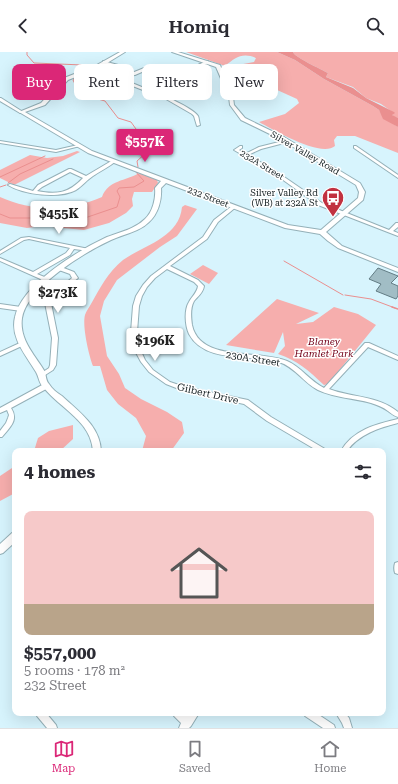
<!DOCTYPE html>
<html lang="en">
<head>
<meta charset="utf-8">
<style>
	:root { --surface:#fff; --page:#f2f2f3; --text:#2b2b33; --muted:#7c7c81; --line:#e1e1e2; --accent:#db2777 }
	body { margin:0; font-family:"Roboto Serif",serif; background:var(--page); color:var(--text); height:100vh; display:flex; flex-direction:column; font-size:15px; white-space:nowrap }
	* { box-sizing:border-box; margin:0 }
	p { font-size:13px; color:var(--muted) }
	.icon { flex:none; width:22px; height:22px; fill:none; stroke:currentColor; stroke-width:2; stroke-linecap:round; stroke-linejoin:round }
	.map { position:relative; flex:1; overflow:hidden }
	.drawer { position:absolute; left:12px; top:396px; width:374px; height:268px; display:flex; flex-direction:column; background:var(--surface); border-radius:8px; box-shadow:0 4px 16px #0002 }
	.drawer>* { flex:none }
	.guide { position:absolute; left:12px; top:12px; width:374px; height:36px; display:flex; gap:8px }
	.price { position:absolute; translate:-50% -34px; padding:0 9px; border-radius:4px; background:#fff; color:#222; font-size:13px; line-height:26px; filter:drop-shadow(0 1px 2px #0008) }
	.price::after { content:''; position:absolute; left:50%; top:24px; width:12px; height:9px; margin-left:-6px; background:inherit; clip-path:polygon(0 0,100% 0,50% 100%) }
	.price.active { background:var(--accent); color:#fff }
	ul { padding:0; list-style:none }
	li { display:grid; align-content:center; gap:8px; height:212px; padding:0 12px }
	li span { display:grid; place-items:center; height:124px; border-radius:8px; color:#555 }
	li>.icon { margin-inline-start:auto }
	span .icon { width:72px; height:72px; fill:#fffc; stroke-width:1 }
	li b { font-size:17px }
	h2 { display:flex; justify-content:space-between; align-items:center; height:48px; padding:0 12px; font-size:17px }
	.chip { padding:0 14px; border-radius:8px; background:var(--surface); box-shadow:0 4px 16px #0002; font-size:14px; line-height:36px }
	.chip.active { background:var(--accent); color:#fff }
	header { display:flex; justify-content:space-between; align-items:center; height:52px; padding:0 12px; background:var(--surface); font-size:18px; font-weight:600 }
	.dock { display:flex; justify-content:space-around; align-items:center; height:56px; border-top:1px solid var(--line); background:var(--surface); font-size:11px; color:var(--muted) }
	.dock a { display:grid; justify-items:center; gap:2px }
	.dock .active { color:var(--accent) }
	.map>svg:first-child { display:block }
</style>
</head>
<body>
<header><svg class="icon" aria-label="back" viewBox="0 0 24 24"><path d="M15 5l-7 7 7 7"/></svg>Homiq<svg class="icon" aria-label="search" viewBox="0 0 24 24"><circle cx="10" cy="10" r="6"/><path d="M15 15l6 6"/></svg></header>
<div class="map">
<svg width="398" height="676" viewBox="0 0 398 676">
	<rect width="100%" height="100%" fill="#d7f4fd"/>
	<g fill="#f6aead">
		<path d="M186 0H277L295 8 324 27 373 54 379 58 383 65 398 75V101L355 84H337L334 88 335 94C321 106 274 78 259 70L285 62 299 51 297 47 231 17 238 13 254 10 256 6C242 0 235 6 225 14Z"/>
		<path d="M293 0H398V66L393 65 391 59 381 52 366 46 353 35 326 25 328 21C321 17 294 5 293 0Z"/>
		<polygon points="77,99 80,100 14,133 0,126 0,118 30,103 47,106 63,104"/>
		<path d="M139 121 157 128 158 131 152 140H134L132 147 133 154 126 161 109 171 84 178 42 174 27 176 0 171V145C33 160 70 159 102 145 108 128 126 129 139 121Z"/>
		<path d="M185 153 197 157 177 184 160 195 117 228 104 249 100 264 107 304 119 322 125 336 141 347 167 360 182 370 184 381 171 399H142L146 384 136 366 118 352 107 338 100 314H93C89 304 82 274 85 263 86 259 89 256 91 252 100 236 108 220 123 208 144 193 179 186 182 155Z"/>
		<polygon points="203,213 218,221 209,232 190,222"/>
		<path d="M277 247 319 261 296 272 313 270 334 255 358 262 376 273 337 321 332 331 324 333C309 319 297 308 278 302L285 294 283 280 274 301 226 293Z"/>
		<polygon points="73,373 73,387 60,399 34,399 38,386 49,379"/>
		<polygon points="15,414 15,441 0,449 0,424"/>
	</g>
	<path fill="#ea8f8f" d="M277 0H293C294 5 321 17 328 21L326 25 353 36 366 46 394 60 395 61 392 63 398 66V75L383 67 379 58 373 54 324 27 295 8Z"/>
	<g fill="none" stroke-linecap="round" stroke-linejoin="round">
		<g stroke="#ea8f8f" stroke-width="1">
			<polyline points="27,0 27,3 34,11 83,13 91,16"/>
			<polyline points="86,20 73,28 80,42 105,49 118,66 131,70 141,84 138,88 144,95 146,101 137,109 138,115"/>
			<polyline points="0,125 45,104"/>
			<polyline points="8,131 20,122 53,107"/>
			<polyline points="0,135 6,133"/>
			<polyline points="0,162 10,166 31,166 48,162 79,168 117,155 120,145 117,139 119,136 134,135 144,129 135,119"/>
			<polyline points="284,209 343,243"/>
			<polyline points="345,243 371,247 395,256"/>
		</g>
		<polyline stroke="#ea8f8f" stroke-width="1.5" points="392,255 398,257"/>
	</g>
	<polygon fill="#a1bdc5" stroke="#627c84" points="378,216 398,224 391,231 398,234 398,244 396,247 376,239 381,232 369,227"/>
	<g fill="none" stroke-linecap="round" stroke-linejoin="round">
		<g stroke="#94b0b8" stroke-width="2">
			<g id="street">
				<path d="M103 9 122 14 127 23 149 14H151V16L135 23 128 24 132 31 149 38 206 9H208V11L152 39C161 42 193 56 198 64 199 66 199 70 200 73L197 74 194 64 192 62 166 47 130 33 120 16 103 11Z"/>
				<polygon points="0,46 1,46 23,60 20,61 0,49"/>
				<polygon points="287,88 289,89 288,90 261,97 248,103 274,118 322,151 389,178 396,171 398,171 398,175 393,179 398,181 398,184 318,153 272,120 234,98 240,94 242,94 242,96 239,98 245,102 259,95"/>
				<polygon points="0,89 56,98 78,93 80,94 56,100 0,91"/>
				<polygon points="354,94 356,94 398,123 398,126 354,96"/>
				<path d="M113 108 116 109C109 115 100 119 93 124 87 128 82 134 76 138 59 147 24 143 8 133L10 132 33 139 38 133 69 117H71L86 124ZM70 120 83 126C69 141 57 143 37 139L42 135Z"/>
				<path d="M232 154H236V155L218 170 207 187 170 214 198 228 204 234C203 241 198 244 194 249 190 256 191 266 192 273 200 311 260 297 287 309 301 315 310 329 324 336L365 291H369L398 304V308L368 295 329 337C353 346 377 343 398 360V365C394 364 391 361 388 359 383 355 377 353 371 351 354 346 335 346 318 338 304 331 295 315 279 310 252 302 205 312 189 282 185 273 184 258 189 250 192 244 197 241 198 234L194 230 167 217 155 226 147 235 142 244 139 254 137 280 140 297 145 308 153 318 170 330 185 335 248 348 271 365 325 397 326 399H318L267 369 244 352 184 339 166 332 149 320 141 310 134 297 131 280 133 254 136 244 143 233 151 224 203 185 214 168Z"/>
				<polygon points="29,185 89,197 91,198 89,199 74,197 70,203 37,222 47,226 47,228 45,229 0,209 0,206 33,220 66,201 70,196 29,187 24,188 0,202 0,199 21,186"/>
				<polygon points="61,215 74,220 78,226 54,246 51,251 58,286 56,313 53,318 42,325 39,323 40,322 49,316 50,313 52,286 45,251 50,244 72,226 70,222 59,218 59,216"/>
				<polygon points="0,252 21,255 24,257 21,259 0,256"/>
				<polygon points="22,290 25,292 24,293 0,304 0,300"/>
				<path d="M44 332H48L49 334 48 336 11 356C19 368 10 375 2 385H0V379L6 371 8 366 9 363 7 358 0 361V356Z"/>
				<path d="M398 367V371C379 376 359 382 347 399H341C353 378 376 372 398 367Z"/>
				<path d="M398 510V522L395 521C394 518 394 514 395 511Z"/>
				<polygon points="36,661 46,661 56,673 57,676 47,676 37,664"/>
				<polygon points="173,661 183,661 187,664 189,661 199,661 191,674 189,676 179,676 181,671 174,664"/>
				<polygon points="304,661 316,661 334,673 335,676 323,676 305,664"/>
				<polygon points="336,661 345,661 349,666 352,676 344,676 342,671"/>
			</g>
		</g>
		<g stroke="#94b0b8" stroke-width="2">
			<g id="secondary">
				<path d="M120 0H125L99 16 68 28 45 53 25 60 92 99 288 173 321 178 358 146 359 140 356 133 280 87 241 68 230 53 229 45 216 15 172 0H178L220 13 233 45 234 53 245 66 284 85 360 131 365 140 363 148 326 180 342 194 398 216V220L338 196 328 189 320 182 285 176 166 131 161 136C162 148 158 162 149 170 139 180 124 182 111 188 85 200 27 235 22 266 19 288 35 303 45 320 46 324 46 329 49 332 52 337 57 341 62 344 79 360 100 374 101 399H93C91 369 61 357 44 336 39 332 39 325 36 320 26 303 10 286 15 265 22 232 79 198 107 185 120 180 135 177 145 167 153 160 156 146 155 136L161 129 88 101 19 60 41 51 64 26 95 14Z"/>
				<polygon points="15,480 15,490 3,501 0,502 0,492 12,481"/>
			</g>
		</g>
		<use href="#street" fill="#fff" fill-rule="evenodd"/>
		<use href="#secondary" fill="#fff" fill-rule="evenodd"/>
	</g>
	<defs>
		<g id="bus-pin" transform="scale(1.15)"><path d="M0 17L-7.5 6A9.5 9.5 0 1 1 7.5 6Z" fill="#c13140" stroke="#fff"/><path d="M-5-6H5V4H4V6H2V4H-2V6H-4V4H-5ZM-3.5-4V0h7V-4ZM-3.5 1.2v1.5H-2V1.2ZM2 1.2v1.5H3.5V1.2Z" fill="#fff"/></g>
	</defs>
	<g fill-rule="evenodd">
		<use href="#bus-pin" x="333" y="146"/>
	</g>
	<g text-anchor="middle" stroke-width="3" stroke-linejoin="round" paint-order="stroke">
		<g font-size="9" fill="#131e21" stroke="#fff">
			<text transform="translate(305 101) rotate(30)" y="3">Silver Valley Road</text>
			<text transform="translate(262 113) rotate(31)" y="3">232A Street</text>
			<text transform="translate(208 145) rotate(21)" y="3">232 Street</text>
		</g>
		<g font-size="9" fill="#131e21" stroke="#fff" text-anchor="end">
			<text x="318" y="144">Silver Valley Rd<tspan x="318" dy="10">(WB) at 232A St</tspan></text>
		</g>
		<g font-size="10" font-style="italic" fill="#720018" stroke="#fff">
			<text x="324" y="293">Blaney<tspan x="324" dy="12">Hamlet Park</tspan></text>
		</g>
		<g font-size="10" fill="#131e21" stroke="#fff">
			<text transform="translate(253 306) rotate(9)" y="4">230A Street</text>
			<text transform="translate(208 341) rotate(13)" y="4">Gilbert Drive</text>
		</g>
	</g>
</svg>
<b class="price active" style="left:145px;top:111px">$557K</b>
<b class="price" style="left:59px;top:183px">$455K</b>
<b class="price" style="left:58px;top:262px">$273K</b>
<b class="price" style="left:155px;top:310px">$196K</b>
<div class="guide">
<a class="chip active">Buy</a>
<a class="chip">Rent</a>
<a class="chip">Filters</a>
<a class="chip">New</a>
</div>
<section class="drawer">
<h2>4 homes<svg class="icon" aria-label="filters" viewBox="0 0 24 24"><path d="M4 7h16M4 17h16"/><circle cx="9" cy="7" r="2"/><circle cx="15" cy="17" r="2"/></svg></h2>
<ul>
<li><span style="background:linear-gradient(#f6c9c9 75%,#b9a48a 0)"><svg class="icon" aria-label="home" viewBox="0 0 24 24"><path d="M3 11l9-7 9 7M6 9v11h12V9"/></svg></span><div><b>$557,000</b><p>5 rooms · 178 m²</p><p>232 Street</p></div></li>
</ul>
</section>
</div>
<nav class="dock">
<a class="active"><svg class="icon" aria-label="map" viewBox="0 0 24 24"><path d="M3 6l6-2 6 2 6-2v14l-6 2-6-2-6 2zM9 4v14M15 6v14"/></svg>Map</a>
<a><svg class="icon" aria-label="saved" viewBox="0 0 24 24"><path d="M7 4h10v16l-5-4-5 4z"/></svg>Saved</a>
<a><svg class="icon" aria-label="home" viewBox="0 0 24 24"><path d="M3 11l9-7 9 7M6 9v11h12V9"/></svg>Home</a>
</nav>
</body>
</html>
